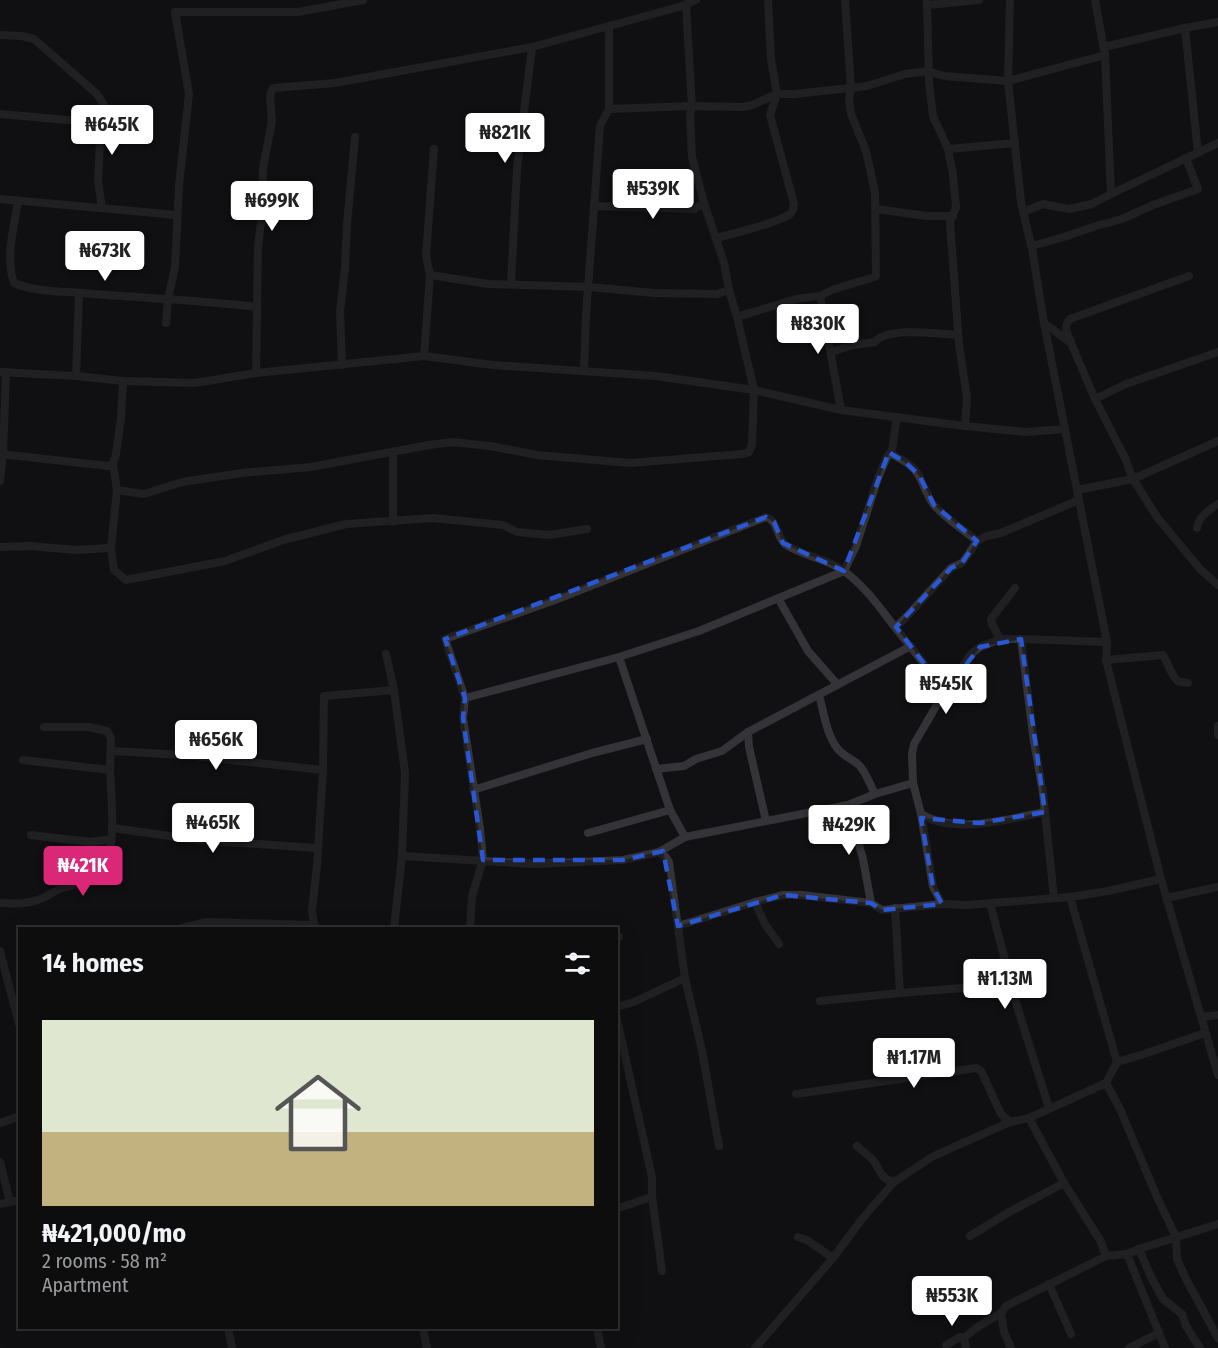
<!DOCTYPE html>
<html lang="en">
<head>
<meta charset="utf-8">
<style>
	:root { --surface:#0d0d0e; --page:#161617; --text:#f1f3f6; --muted:#9a9c9e; --line:#2d2d2e; --accent:#db2777 }
	body { margin:0; font-family:"Fira Sans Condensed",sans-serif; background:var(--page); color:var(--text); height:100vh; display:flex; flex-direction:column; font-size:22px; white-space:nowrap }
	* { box-sizing:border-box; margin:0 }
	p { font-size:20px; color:var(--muted) }
	.icon { flex:none; width:33px; height:33px; fill:none; stroke:currentColor; stroke-width:2; stroke-linecap:round; stroke-linejoin:round }
	.map { position:relative; flex:1; overflow:hidden }
	.sheet { position:absolute; left:18px; top:927px; width:600px; height:402px; display:flex; flex-direction:column; background:var(--surface); border-radius:0px; box-shadow:0 6px 24px #0002,0 0 0 2px var(--line) }
	.sheet>* { flex:none }
	.price { position:absolute; translate:-50% -51px; padding:0 14px; border-radius:6px; background:#fff; color:#222; font-size:20px; line-height:39px; filter:drop-shadow(0 2px 3px #0008) }
	.price::after { content:''; position:absolute; left:50%; top:36px; width:18px; height:14px; margin-left:-9px; background:inherit; clip-path:polygon(0 0,100% 0,50% 100%) }
	.price.active { background:var(--accent); color:#fff }
	ul { padding:0; list-style:none }
	li { display:grid; align-content:center; gap:12px; height:318px; padding:0 24px }
	li span { display:grid; place-items:center; height:186px; border-radius:0px; color:#555 }
	li>.icon { margin-inline-start:auto }
	span .icon { width:108px; height:108px; fill:#fffc; stroke-width:1 }
	li b { font-size:26px }
	h2 { display:flex; justify-content:space-between; align-items:center; height:72px; padding:0 24px; font-size:26px }
	.map>svg:first-child { display:block }
</style>
</head>
<body>
<div class="map">
<svg width="1218" height="1348" viewBox="0 0 1218 1348">
	<rect width="100%" height="100%" fill="#111113"/>
	<g fill="none" stroke-linecap="round" stroke-linejoin="round">
		<g stroke="#333338" stroke-width="8">
			<polyline points="927,0 929,82 933,116 948,149 953,175 956,207 950,222 959,345 967,397 965,426"/>
			<polyline points="1010,0 1008,81 1021,202 1033,254 1044,323 1107,642 1106,660 1161,879 1218,1075"/>
			<polyline points="1095,0 1105,55 1111,194"/>
			<polyline points="928,5 979,0"/>
			<polyline points="1185,28 1198,153"/>
			<polyline points="0,35 22,36 34,39 97,94 104,105 101,123 98,180 102,208"/>
			<polyline points="1104,47 1185,28 1218,22"/>
			<polyline points="609,109 692,106 743,107 752,105 777,94 795,94 867,86 905,74 928,71 944,76 1008,81 1105,55"/>
			<polyline points="0,114 101,123"/>
			<polyline points="948,149 1015,143"/>
			<polyline points="0,199 177,215"/>
			<path d="M18 201C14 228 5 257 14 283 35 292 59 291 82 293 140 298 198 300 257 307"/>
			<polyline points="594,206 694,209 704,203"/>
			<polyline points="876,209 927,216 953,216"/>
			<polyline points="1023,212 1043,204 1069,209 1092,204 1111,194 1218,143"/>
			<path d="M716 238C729 235 784 221 791 213 794 211 793 207 794 204L770 115 777 94 771 59 768 0"/>
			<polyline points="1032,246 1067,236 1096,226 1122,219 1153,205 1198,189 1186,158"/>
			<polyline points="430,275 488,284 589,287 654,293 717,294 729,290"/>
			<polyline points="511,284 517,169 532,47"/>
			<polyline points="820,296 841,410"/>
			<polyline points="737,317 796,299 820,296 832,290 874,277 876,276 875,192 866,151 851,114 849,99 851,88 845,0"/>
			<polyline points="166,323 168,299 175,267 179,185 189,94 175,12 298,12 363,0"/>
			<polyline points="1044,323 1071,343 1095,399 1125,458 1133,479 1157,517 1200,569 1218,585"/>
			<path d="M1071 342C1067 333 1063 326 1070 319L1189 276"/>
			<path d="M831 352 853 345 875 342C888 326 938 334 958 335"/>
			<polyline points="424,356 430,275 426,255 434,149"/>
			<polyline points="342,365 340,312 345,268 347,224 355,137"/>
			<polyline points="584,371 586,315 600,126 609,109 609,26"/>
			<polyline points="0,372 76,376 123,381 195,383 256,373 424,356 493,365 656,376 754,390 841,410 965,426 1025,432 1065,429"/>
			<polyline points="256,373 258,247 262,214 263,168 272,121 270,95 273,88 335,83 532,47 679,7 696,0"/>
			<polyline points="76,376 79,293"/>
			<polyline points="1095,399 1126,384 1218,352"/>
			<polyline points="393,452 393,522"/>
			<path d="M890 453C900 459 913 464 919 476 924 485 927 496 934 505 946 519 963 529 977 541"/>
			<polyline points="0,454 108,466 113,464 116,454 121,418 123,381"/>
			<polyline points="113,464 117,490 144,494 182,482 242,473 311,467 429,445 453,442 490,446 537,455 630,463 743,454 749,452 752,444 754,390 737,317 729,290 724,263 704,203 692,157 690,115 692,106 686,5"/>
			<polyline points="0,481 3,454 6,372"/>
			<polyline points="1077,490 1133,479 1218,441"/>
			<path d="M1197 528C1198 517 1209 510 1218 504"/>
			<polyline points="0,547 29,546 77,550 111,548 117,490"/>
			<polyline points="111,548 114,570 126,580 225,561 283,540 346,524 433,518 503,525 517,532 549,535 587,529"/>
			<polyline points="778,598 808,651 837,684"/>
			<polyline points="896,627 909,614 951,568 962,563 970,552 977,541 987,536 1001,533 1079,500"/>
			<polyline points="1000,639 992,624 991,619 1015,588"/>
			<polyline points="1021,639 1033,735 1043,793 1054,898"/>
			<polyline points="386,654 394,690 405,773 402,856 394,928"/>
			<polyline points="619,657 670,810 685,837"/>
			<path d="M1106 660 1163 655C1167 661 1173 679 1178 681 1181 683 1185 682 1188 683"/>
			<path d="M819 695C824 713 826 733 837 748 844 757 851 758 859 765 866 772 870 785 875 794"/>
			<polyline points="465,698 619,657 699,631 844,571 856,546 878,478 887,457 892,450 897,417"/>
			<polyline points="1218,726 1218,735"/>
			<polyline points="748,732 749,747 766,821"/>
			<polyline points="112,751 184,755 323,770"/>
			<polyline points="23,760 110,770 111,738 107,731 88,727 44,727"/>
			<polyline points="656,769 684,766 696,759 722,751 748,732 911,646"/>
			<polyline points="473,790 592,753 647,739"/>
			<polyline points="848,805 863,859 871,903"/>
			<path d="M921 814C955 835 1007 819 1045 812"/>
			<polyline points="113,828 198,840 317,848"/>
			<polyline points="588,833 670,810"/>
			<polyline points="31,835 91,842 111,839"/>
			<polyline points="659,852 666,857 669,862 685,978 702,1051 719,1146"/>
			<polyline points="402,856 535,864 623,860 659,852 685,837 848,805 875,794 913,783"/>
			<polyline points="1070,897 1117,1062"/>
			<polyline points="1166,898 1218,887"/>
			<polyline points="755,902 765,924 779,944"/>
			<path d="M0 903C16 904 31 904 45 897 51 894 56 890 62 888 74 884 86 884 97 877 119 865 111 793 110 770"/>
			<polyline points="990,903 1017,1006 1049,1108"/>
			<polyline points="942,904 933,887 921,814 913,783 912,754 914,744 945,691 971,654 980,647 1000,639 1021,639 1107,642"/>
			<polyline points="895,908 900,993 963,988"/>
			<polyline points="678,926 755,902 783,895 802,895 871,903 882,910 942,904 966,905 1070,897 1108,891 1161,879"/>
			<polyline points="182,928 205,922 314,925"/>
			<polyline points="317,928 314,925 312,911 317,865 323,770 324,696 394,690"/>
			<path d="M470 928 472 896 483 860 480 828 463 718 465 698 445 639 555 600 766 517C779 521 776 538 786 545 803 556 824 558 841 569 863 584 878 605 894 626 911 647 928 669 945 691"/>
			<polyline points="616,937 619,937"/>
			<polyline points="0,951 20,1028"/>
			<polyline points="820,1001 900,993"/>
			<polyline points="616,1007 634,1002 685,978"/>
			<polyline points="616,1015 652,1177 652,1196 648,1198 616,1209"/>
			<polyline points="1202,1017 1218,1015"/>
			<polyline points="1106,1083 1120,1109 1157,1197 1176,1237 1177,1259 1186,1279 1218,1338"/>
			<polyline points="796,1094 976,1068 981,1071 983,1075 1001,1114 1010,1122"/>
			<polyline points="1029,1118 1064,1183 1100,1240 1106,1256"/>
			<polyline points="0,1123 20,1116"/>
			<path d="M857 1146C862 1151 868 1155 873 1160 880 1169 880 1179 894 1182"/>
			<polyline points="0,1162 10,1202"/>
			<polyline points="652,1196 662,1271"/>
			<polyline points="0,1204 20,1200"/>
			<polyline points="970,1236 1011,1211 1064,1183"/>
			<polyline points="798,1237 807,1240 833,1258"/>
			<polyline points="1139,1249 1151,1277 1163,1299 1182,1314 1186,1326 1200,1348"/>
			<polyline points="1127,1254 1165,1348"/>
			<polyline points="1049,1284 1071,1334"/>
			<polyline points="228,1328 232,1348"/>
			<polyline points="423,1328 427,1348"/>
			<polyline points="597,1328 601,1348"/>
			<polyline points="946,1345 960,1337 964,1338"/>
			<polyline points="755,1348 833,1258 862,1219 894,1182 932,1157 947,1150 1010,1122 1029,1118 1106,1083 1117,1062 1141,1055 1205,1033"/>
			<polyline points="966,1348 964,1338 976,1328 1001,1313"/>
			<polyline points="1011,1348 1004,1332 1001,1313 1006,1306 1106,1256 1127,1254 1139,1249 1218,1224"/>
			<polyline points="1129,1348 1159,1333"/>
		</g>
	</g>
	<path d="M0 0H1218V1348H0ZM890 453 905 462 919 475 934 505 977 541 962 563 951 568 896 627 945 691 980 647 1021 639 1045 812 980 823 921 818 933 887 942 904 882 910 871 903 783 895 678 926 663 851 623 860H483L463 718 465 698 445 639 766 517 774 522 783 543 844 571 887 457Z" fill="#111113" fill-opacity=".55" fill-rule="evenodd"/>
	<path fill="none" stroke="#2a57d4" stroke-width="4.5" stroke-dasharray="12 8" stroke-linejoin="round" d="M890 453 905 462 919 475 934 505 977 541 962 563 951 568 896 627 945 691 980 647 1021 639 1045 812 980 823 921 818 933 887 942 904 882 910 871 903 783 895 678 926 663 851 623 860H483L463 718 465 698 445 639 766 517 774 522 783 543 844 571 887 457Z"/>
</svg>
<b class="price" style="left:112px;top:156px">₦645K</b>
<b class="price" style="left:505px;top:164px">₦821K</b>
<b class="price" style="left:653px;top:220px">₦539K</b>
<b class="price" style="left:272px;top:232px">₦699K</b>
<b class="price" style="left:105px;top:282px">₦673K</b>
<b class="price" style="left:818px;top:355px">₦830K</b>
<b class="price" style="left:946px;top:715px">₦545K</b>
<b class="price" style="left:216px;top:771px">₦656K</b>
<b class="price" style="left:213px;top:854px">₦465K</b>
<b class="price" style="left:849px;top:856px">₦429K</b>
<b class="price active" style="left:83px;top:897px">₦421K</b>
<b class="price" style="left:1005px;top:1010px">₦1.13M</b>
<b class="price" style="left:914px;top:1089px">₦1.17M</b>
<b class="price" style="left:952px;top:1327px">₦553K</b>
<section class="sheet">
<h2>14 homes<svg class="icon" aria-label="filters" viewBox="0 0 24 24"><path d="M4 7h16M4 17h16"/><circle cx="9" cy="7" r="2"/><circle cx="15" cy="17" r="2"/></svg></h2>
<ul>
<li><span style="background:linear-gradient(#dfe7d0 60%,#c2b280 0)"><svg class="icon" aria-label="home" viewBox="0 0 24 24"><path d="M3 11l9-7 9 7M6 9v11h12V9"/></svg></span><div><b>₦421,000/mo</b><p>2 rooms · 58 m²</p><p>Apartment</p></div></li>
</ul>
</section>
</div>
</body>
</html>
